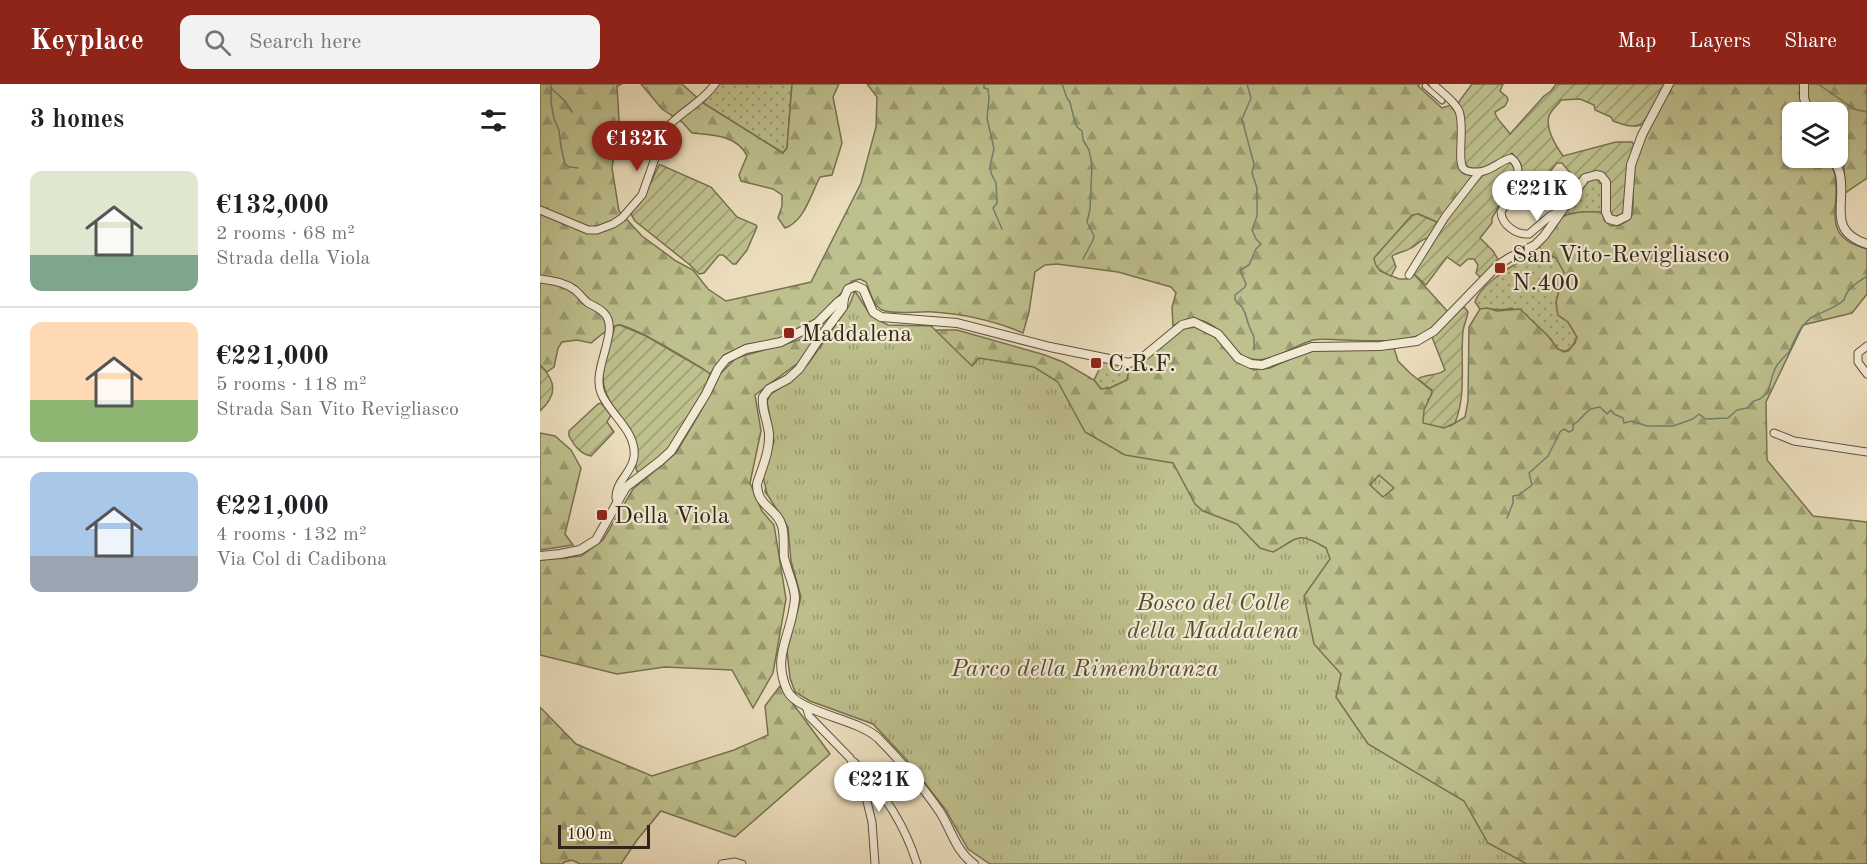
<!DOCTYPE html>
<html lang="en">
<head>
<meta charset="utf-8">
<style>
	:root { --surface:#fff; --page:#f2f2f2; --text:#202124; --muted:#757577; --line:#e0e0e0; --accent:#8f2418 }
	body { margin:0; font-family:"Old Standard TT",serif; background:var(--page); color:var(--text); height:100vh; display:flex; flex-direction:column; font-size:22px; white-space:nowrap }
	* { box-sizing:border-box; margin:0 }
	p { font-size:20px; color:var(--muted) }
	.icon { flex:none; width:33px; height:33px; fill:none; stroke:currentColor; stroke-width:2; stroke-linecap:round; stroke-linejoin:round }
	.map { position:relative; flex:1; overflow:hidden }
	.panel { display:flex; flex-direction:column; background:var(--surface); width:540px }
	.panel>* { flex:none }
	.fabs { position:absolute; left:1242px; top:18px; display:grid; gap:12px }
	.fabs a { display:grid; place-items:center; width:66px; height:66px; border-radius:12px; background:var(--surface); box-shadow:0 2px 4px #0004; font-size:30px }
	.scale { position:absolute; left:18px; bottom:15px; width:92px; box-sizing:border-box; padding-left:6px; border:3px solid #302518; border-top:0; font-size:16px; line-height:21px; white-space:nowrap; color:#302518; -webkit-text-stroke:4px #f3ead4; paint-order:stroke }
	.price { position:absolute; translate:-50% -51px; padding:0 14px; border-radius:21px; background:#fff; color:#222; font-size:20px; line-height:39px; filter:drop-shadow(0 2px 3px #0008) }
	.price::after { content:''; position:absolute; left:50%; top:36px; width:18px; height:14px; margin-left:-9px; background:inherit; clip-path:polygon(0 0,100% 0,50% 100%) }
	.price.on { background:var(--accent); color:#fff }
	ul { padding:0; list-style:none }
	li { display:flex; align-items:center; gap:18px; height:150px; padding:0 30px }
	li+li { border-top:2px solid var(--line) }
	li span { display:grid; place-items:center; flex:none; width:168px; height:120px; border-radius:12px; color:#555 }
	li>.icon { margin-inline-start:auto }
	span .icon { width:72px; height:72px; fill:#fffc; stroke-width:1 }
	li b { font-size:26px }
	h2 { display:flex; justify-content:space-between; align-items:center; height:72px; padding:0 30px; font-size:26px }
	header { display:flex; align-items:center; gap:36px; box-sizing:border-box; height:84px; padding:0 30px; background:var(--accent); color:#fff }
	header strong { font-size:28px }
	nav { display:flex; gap:33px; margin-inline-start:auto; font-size:21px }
	.search { width:420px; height:54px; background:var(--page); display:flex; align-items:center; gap:15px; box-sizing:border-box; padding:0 21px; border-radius:12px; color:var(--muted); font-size:22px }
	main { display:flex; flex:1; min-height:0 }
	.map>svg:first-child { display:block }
</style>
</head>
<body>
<header>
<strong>Keyplace</strong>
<div class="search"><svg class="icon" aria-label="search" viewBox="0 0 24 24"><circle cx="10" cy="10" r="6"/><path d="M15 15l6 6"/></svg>Search here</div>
<nav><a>Map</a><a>Layers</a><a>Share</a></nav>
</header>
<main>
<section class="panel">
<h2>3 homes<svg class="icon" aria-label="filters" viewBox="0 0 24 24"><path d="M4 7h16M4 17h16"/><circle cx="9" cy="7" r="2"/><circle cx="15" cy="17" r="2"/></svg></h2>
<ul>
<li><span style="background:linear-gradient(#dfe7d0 70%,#7fa58c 0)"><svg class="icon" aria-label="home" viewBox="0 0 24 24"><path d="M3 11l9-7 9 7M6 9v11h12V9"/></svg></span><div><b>€132,000</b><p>2 rooms · 68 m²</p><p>Strada della Viola</p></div></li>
<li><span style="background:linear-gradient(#ffd9b3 65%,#8fb573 0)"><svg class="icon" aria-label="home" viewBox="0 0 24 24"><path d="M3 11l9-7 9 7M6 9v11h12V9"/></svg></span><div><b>€221,000</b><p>5 rooms · 118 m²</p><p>Strada San Vito Revigliasco</p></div></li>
<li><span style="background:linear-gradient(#a9c7e8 70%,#9aa5b1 0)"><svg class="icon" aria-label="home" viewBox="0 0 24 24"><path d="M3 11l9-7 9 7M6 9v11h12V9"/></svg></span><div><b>€221,000</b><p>4 rooms · 132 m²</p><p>Via Col di Cadibona</p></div></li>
</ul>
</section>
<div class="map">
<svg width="1327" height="780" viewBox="0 0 1327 780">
	<defs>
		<pattern id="grass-dots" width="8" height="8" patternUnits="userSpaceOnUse" patternTransform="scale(1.5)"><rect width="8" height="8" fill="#bec08d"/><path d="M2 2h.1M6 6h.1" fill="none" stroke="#9b9c72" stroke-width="1.8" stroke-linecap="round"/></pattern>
		<pattern id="forest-firs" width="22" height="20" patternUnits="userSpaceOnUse" patternTransform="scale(1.5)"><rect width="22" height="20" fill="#bec08d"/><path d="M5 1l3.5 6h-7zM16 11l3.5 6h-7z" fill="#9b9c72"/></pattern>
		<pattern id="park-tufts" width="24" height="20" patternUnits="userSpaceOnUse" patternTransform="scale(1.5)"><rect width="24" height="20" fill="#bec08d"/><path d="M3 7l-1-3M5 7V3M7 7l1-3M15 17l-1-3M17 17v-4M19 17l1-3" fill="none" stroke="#9b9c72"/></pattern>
		<pattern id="garden-furrows" width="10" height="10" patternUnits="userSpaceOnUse" patternTransform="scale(1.5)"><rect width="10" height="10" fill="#bec08d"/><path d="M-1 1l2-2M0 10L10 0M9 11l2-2" fill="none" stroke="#9b9c72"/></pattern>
	</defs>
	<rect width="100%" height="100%" fill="#ecdebd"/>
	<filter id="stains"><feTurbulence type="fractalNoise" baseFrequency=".00333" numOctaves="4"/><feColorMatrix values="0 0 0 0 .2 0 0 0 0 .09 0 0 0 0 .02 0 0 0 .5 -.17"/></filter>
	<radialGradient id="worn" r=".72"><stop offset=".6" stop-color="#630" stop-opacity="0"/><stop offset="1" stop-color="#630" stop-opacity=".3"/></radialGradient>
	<g fill="url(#grass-dots)" stroke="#777252" stroke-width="1.5">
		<polygon points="178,0 252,0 247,64 243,69 163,19"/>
		<path d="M1052 94C1069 97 1063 114 1063 128H1042L1019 135 1043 101Z"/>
		<path d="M998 162 1007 170 1016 174 1024 188 1016 218 1018 231 1028 238 1037 253C1035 258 1031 266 1025 267 1016 268 1013 257 1008 252 997 241 984 233 972 224 961 228 952 224 940 225L935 218C939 203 966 185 979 178L978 174Z"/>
		<polygon points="563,278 590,281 587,296 570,304 561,305 554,296"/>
	</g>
	<g fill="url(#forest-firs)" stroke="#777252" stroke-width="1.5">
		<path d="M0 0H82L77 2 79 36 72 84 79 127 102 152 136 177 153 186 168 205 186 217 271 198 321 99 336 43 337 13 327 0H880L878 2 902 24 911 21C929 41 909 74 924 90L934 91 899 139 879 130 840 187 859 195H867L873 189 908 228C901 234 895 242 887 247 866 261 826 256 801 256 793 256 782 254 773 256 754 261 729 282 708 274 690 268 685 244 663 237 650 233 644 235 633 242L632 223 636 209 631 203 578 188 517 180 505 181 495 188 489 228 483 249C455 237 423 230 393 228 380 227 352 231 342 226 333 222 330 207 326 198L320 195 312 197 279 234 243 254 225 259 208 260 184 271 170 290 163 285C149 276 91 241 79 241 72 241 57 254 51 259L37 256 22 258 18 264 14 283 7 288 0 281Z"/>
		<path d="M101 0H142L163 19 243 69 247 64 252 0H299L293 13 302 59 292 91 280 93C271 110 264 138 245 144L238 134 242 122V111L233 105 201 97 199 91 207 72C197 51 173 51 152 49L143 39 122 25Z"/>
		<path d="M1132 0H1260L1261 13 1264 28H1252V74H1286C1289 79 1294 85 1295 91 1301 125 1279 152 1327 165V210L1312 229 1263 241 1226 318 1227 376 1273 432 1327 438V780H466L267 511 245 432 225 408 233 357 227 317 285 264 352 246H417L505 271 523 278 554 296 561 305 570 304 587 296 590 281 643 245 656 243 669 248 680 257 697 277 714 286 730 284 764 268 778 266 854 264 858 277 870 289 892 307 891 312 888 316 910 342 925 333 928 317 929 243 940 225 947 224 957 227 980 225 1008 252 1018 265 1024 268 1028 267 1035 259 1037 253 1028 238 1018 231 1016 218 1024 188 1016 174 1007 170 998 162C1004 154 1011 141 1019 135 1031 126 1049 128 1063 128L1064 136 1071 142C1080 142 1089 138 1093 129V86L1099 66Z"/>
		<polygon points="1267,0 1327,0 1327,94 1305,109 1304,81 1297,74 1298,28 1273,28 1267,9"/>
		<polygon points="296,226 258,279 215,311 221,347 210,399 222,427 234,441 246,515 233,589 213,624 192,586 125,583 77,590 0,571 0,476 41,472 63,456 93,405 136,369 161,327 178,292 196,274 259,256 277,244"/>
		<polygon points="0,349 15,352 31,366 41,384 25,450 33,461 0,466"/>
		<polygon points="240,602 290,670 195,753 121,727 97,756 81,780 40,780 32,776 24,778 23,780 2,780 0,776 0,623 36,660 112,692 194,666 228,651 225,622"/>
	</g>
	<g fill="url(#park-tufts)" stroke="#777252" stroke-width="1.5">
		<path d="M315 207 331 232 348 241 391 242 432 282 439 274 494 283 518 298 545 348 585 371 633 379 655 420 663 427 697 440 720 464 733 468C760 453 758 447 786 464L790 475 764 512 774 560 801 590 796 613 828 660 924 717 948 759 987 780H450L428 765 405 725 366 675 333 640 270 617 255 608 250 594 247 567 261 513 251 477 248 443 227 410 223 392 234 357 227 317 231 310 252 296 268 280 309 222Z"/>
		<polygon points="839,391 854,404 843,413 830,401"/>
	</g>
	<g fill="url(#garden-furrows)" stroke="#777252" stroke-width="1.5">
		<path d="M932 0H963L960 7 967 13 968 16 965 22 955 28C956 36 966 43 970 50L1004 12 1011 7 1016 0H1126L1105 39C1095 45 1084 41 1073 37L1071 33 1055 26 1054 21 1040 15 1021 16C1018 21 1011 26 1009 32 1005 45 1016 62 1023 72L1076 58H1092L1094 61 1084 128C1081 132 1078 133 1073 132L1070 127 1062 89C1052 87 1047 89 1040 96L1032 91 1022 79H1017L999 101 982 90 981 81 972 69C968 72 963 73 959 76 948 81 931 94 924 77V35L918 19Z"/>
		<polygon points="967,78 974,80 976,84 975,95 952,134 952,139 940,154 953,167 959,177 941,194 936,189 938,181 934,175 928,175 920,182 907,173 886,201 873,189 894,152 942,90"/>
		<polygon points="119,81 121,81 171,103 197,133 216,141 217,143 207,166 196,180 193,180 183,171 179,171 164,189 159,190 150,181 95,137 92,132 91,128 103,115"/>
		<polygon points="979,98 993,109 986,116 982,113 980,114 965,128"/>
		<path d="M878 130 899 139 889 154C880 155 879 160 871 164 865 168 858 168 852 172L856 183 851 192C841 187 835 185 834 174L872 131Z"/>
		<path d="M922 223 925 224 928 228C927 235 924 240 923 247 920 277 927 309 915 339L904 344 883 339 884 326 892 309V306L878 295C886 289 897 293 905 286L892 253Z"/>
		<path d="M80 241 106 252 163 285 170 290 164 306 127 367 98 389C92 381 99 368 95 357 91 345 82 336 75 325 54 295 65 280 73 249L75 242Z"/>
		<path d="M0 281C17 298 17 311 0 327Z"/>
		<path d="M61 319 71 331 67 338 74 348 51 372C40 370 34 361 29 352V347L58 320Z"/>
	</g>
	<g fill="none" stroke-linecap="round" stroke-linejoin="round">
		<g stroke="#708070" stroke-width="1.5">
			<polyline points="11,0 11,18 14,35 19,46 21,63 25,80 29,83 38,84"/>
			<polyline points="444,0 444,4 448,5 449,15 447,34 454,65 450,82 451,89 456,99 457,119 453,124 462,145"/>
			<polyline points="522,0 527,14 530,18 534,35 537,43 542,47 543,56 549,66 552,81 550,125 547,138 554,152 553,156 543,175"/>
			<polyline points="707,0 711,14 702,35 714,80 712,89 717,104 717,132 712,146 716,155 721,160 716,165 709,181 700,186 706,200 705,203 695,211 695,216 702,223 705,229 709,242 714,253 714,266"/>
			<polyline points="1278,0 1314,25 1327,28"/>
			<polyline points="11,4 25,17 32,28"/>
			<path d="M967 434 973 419V412L979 411 992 401 989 389 1008 372 1020 348 1024 345 1029 348 1033 346V341C1046 333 1043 325 1060 323L1067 330 1071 326 1074 330 1083 334 1084 339 1092 337 1107 342H1133L1153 335 1159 330 1166 335 1188 334 1197 326 1207 324 1214 317 1220 315 1228 308C1234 287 1232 284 1249 268 1253 258 1263 237 1274 232 1285 227 1295 224 1304 216 1306 205 1318 198 1327 192"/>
		</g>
		<g stroke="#5f5341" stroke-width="7">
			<polyline id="pedestrian" points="885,2 902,17"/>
		</g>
		<g stroke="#5f5341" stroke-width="9">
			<g id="minor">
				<path d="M893 0C901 8 914 16 919 27 925 42 917 75 923 84 926 88 932 88 936 88 949 89 959 77 971 74 989 87 968 113 961 128 962 141 976 151 989 150L1010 132 1020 127"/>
				<path d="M0 126 48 146H57L73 140 82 134 102 111 125 46C139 28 161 20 175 0"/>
				<polyline points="869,191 905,133 939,89"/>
				<path d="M0 195C13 197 24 198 35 206 40 210 43 215 48 219 54 222 59 224 64 229 81 246 51 285 61 309 70 331 97 347 94 373 92 389 75 398 76 414L78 417"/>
				<polyline points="1327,262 1318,269 1318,278 1327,290"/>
				<polyline points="1234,349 1254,357 1327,368"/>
				<polyline points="266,622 269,632 310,674 324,705 332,738 335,780"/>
				<path d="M314 678C342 706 365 741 377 780"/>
				<polyline points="182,780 195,778 202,780"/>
			</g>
		</g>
		<g stroke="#5f5341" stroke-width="10">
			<g id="tertiary">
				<polyline points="1264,0 1264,14 1269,28"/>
				<path d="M1292 74C1295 79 1299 84 1300 91 1306 121 1287 147 1327 160"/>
				<path d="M304 214 303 223 279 255 259 285 248 295 229 305 223 313C221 325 228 337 229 350 230 367 222 384 217 400 217 423 237 424 242 442 245 452 243 463 244 473 247 487 254 500 255 513 255 517 254 522 253 527 248 556 233 575 247 606 257 629 317 634 338 654 358 674 384 704 400 728 411 745 416 768 434 780"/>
				<polyline points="0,472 20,470 40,466 56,456 86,403 120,377 131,367 166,310 178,285 186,275 206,265 241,258 277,239 298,218 304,214 308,205 316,202 323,205 333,228 341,233 417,239 510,263 589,279 602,274 642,241 654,238 678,250 698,274 711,280 722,281 772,263 840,262 877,257 894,247 958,181 969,174 995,161 1004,152 1045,94 1056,91 1061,92 1066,98 1066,128 1069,135 1077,137 1087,132 1091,81 1102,51 1129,0"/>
			</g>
		</g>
		<use href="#pedestrian" stroke="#f3ead4" stroke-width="4.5"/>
		<use href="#minor" stroke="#f3ead4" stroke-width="7"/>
		<use href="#tertiary" stroke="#f3ead4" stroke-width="8"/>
	</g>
	<g fill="#8f2418" stroke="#f3ead4" stroke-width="2">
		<rect x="954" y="178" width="12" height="12" rx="3"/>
		<rect x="243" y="243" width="12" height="12" rx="3"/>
		<rect x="550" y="273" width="12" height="12" rx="3"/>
		<rect x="56" y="425" width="12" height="12" rx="3"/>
	</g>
	<g text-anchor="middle" stroke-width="4.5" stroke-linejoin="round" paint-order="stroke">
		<g font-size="24" fill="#302518" stroke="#f3ead4" text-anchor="start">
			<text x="972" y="178">San Vito-Revigliasco<tspan x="972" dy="28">N.400</tspan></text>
			<text x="261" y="257">Maddalena</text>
			<text x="568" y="287">C.R.F.</text>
			<text x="74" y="439">Della Viola</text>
		</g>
		<g font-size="24" font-style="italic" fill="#544c35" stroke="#f3ead4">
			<text x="673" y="526">Bosco del Colle<tspan x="673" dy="28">della Maddalena</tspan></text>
			<text x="545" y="592">Parco della Rimembranza</text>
		</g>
	</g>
	<rect width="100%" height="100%" filter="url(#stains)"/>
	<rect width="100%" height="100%" fill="url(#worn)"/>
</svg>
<div class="fabs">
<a><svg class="icon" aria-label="layers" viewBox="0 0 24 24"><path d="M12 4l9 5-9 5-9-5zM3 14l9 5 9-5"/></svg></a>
</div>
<div class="scale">100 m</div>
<b class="price on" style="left:97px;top:88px">€132K</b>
<b class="price" style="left:997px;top:138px">€221K</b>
<b class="price" style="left:339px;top:729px">€221K</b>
</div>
</main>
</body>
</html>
